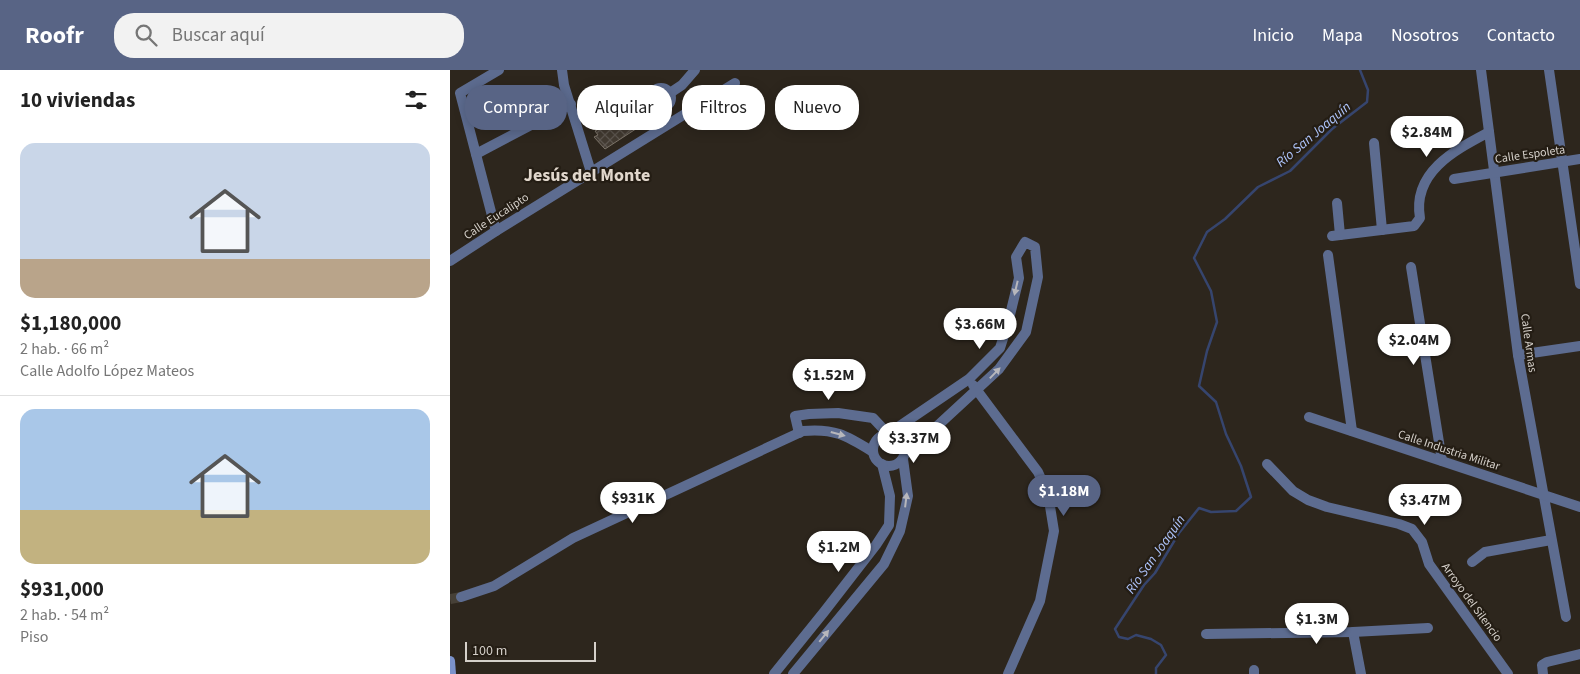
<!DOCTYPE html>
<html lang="es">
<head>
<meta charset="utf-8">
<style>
	:root { --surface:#fff; --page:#f2f2f2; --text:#222; --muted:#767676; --line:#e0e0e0; --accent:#586485 }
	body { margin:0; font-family:"Source Sans 3",sans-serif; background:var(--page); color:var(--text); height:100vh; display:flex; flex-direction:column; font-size:19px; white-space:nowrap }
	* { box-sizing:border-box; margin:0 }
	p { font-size:16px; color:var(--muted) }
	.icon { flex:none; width:28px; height:28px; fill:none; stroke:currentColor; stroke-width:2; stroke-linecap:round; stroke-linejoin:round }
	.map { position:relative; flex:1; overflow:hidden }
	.details { display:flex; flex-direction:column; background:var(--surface); width:450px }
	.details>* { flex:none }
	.top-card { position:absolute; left:15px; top:15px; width:475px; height:45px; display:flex; gap:10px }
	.scale { position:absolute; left:15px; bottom:12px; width:131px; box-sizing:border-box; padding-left:5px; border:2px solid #d5d0ca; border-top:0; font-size:14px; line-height:18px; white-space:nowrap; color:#d5d0ca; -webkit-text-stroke:4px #241d14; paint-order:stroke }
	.price { position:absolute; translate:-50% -42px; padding:0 11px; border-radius:18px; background:#fff; color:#222; font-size:16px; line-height:32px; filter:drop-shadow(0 1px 2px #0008) }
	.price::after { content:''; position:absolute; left:50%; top:30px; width:15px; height:11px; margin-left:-8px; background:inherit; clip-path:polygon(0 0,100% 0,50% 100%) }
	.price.on { background:var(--accent); color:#fff }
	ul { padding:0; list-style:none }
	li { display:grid; align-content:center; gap:10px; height:265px; padding:0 20px }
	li+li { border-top:1px solid var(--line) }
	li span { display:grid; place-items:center; height:155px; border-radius:15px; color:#555 }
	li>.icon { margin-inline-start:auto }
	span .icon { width:90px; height:90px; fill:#fffc; stroke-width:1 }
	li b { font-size:21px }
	h2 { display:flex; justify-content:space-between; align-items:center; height:60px; padding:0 20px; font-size:21px }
	.tag { padding:0 18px; border-radius:20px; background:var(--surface); box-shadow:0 2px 12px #0003; font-size:18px; line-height:45px }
	.tag.on { background:var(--accent); color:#fff }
	header { display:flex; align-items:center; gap:30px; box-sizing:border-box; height:70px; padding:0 25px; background:var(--accent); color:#fff }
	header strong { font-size:24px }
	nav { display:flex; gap:28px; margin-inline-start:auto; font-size:18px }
	.search { width:350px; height:45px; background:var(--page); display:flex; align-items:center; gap:12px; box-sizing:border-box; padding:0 18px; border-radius:20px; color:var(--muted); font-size:19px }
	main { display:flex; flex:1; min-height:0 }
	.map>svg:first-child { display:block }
</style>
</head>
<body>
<header>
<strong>Roofr</strong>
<div class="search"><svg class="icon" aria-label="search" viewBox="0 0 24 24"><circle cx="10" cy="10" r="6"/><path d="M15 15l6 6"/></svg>Buscar aquí</div>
<nav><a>Inicio</a><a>Mapa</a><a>Nosotros</a><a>Contacto</a></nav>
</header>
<main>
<section class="details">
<h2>10 viviendas<svg class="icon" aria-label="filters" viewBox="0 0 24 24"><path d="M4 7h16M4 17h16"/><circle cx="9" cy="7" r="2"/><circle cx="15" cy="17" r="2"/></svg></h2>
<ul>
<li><span style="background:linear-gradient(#c9d6e8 75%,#b9a48a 0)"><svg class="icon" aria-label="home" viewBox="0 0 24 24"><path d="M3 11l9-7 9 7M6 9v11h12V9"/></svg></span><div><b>$1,180,000</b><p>2 hab. · 66 m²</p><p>Calle Adolfo López Mateos</p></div></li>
<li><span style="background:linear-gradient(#a9c7e8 65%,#c2b280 0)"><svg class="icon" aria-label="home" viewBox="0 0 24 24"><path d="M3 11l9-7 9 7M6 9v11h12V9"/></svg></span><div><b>$931,000</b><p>2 hab. · 54 m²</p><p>Piso</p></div></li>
</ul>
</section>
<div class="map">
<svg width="1130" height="604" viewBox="0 0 1130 604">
	<defs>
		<pattern id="building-cross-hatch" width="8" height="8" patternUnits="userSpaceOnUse" patternTransform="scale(1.25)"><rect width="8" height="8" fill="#423a31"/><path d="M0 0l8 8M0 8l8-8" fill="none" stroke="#5c554e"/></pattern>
	</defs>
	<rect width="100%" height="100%" fill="#2d261d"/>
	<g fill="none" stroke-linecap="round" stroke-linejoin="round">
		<polyline stroke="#36456e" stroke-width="2.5" points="706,604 706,598 716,585 711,575 701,569 686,565 678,569 669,567 665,559 694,515 705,503 729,463 749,438 761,442 786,441 801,427 791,396 776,364 766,332 749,316 757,281 767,252 761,221 744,188 757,162 775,149 808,117 840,101 882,59 917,32 918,20 910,0"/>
	</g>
	<polygon fill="url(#building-cross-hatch)" stroke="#7c7469" points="168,24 179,40 183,38 187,45 189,43 195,53 155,79 144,67 148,65 145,61 147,60 137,44"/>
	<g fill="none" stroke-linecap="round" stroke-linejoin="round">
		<polyline stroke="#464037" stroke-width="10" stroke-dasharray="10 5" stroke-linecap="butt" points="0,529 11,527"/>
		<g stroke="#5d6c90" stroke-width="10">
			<polyline points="112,0 114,15 141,102"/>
			<polyline points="1031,0 1068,285 1116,547"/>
			<polyline points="1099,0 1130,214"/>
			<circle cx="211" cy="28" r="10"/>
			<polyline points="220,23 232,15 245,0"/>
			<polyline points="924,73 932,160"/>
			<polyline points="26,84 121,34"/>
			<polyline points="1004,109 1130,89"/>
			<polyline points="887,133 890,165"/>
			<polyline points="46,161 10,23 49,0"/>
			<path d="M882 166 964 156 970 148C962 102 1005 80 1039 62"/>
			<polyline points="878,185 902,361"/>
			<polyline points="961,197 992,391"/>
			<polyline points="1068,285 1130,276"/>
			<polyline points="859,347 1130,437"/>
			<polyline points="817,394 843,421 858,430 877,437 949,454 962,459 972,472 979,494 1058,604"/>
			<polyline points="1022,492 1035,482 1101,470"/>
			<polyline points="903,562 911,604"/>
			<polyline points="756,564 903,562 978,558"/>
			<polyline points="804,604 804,600"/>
			<polyline points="1093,604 1092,595 1097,592 1130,584"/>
		</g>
		<g stroke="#5d6c90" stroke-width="10">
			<polyline points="0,191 46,161 285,13"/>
			<polyline points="523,315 588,402 598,424 604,461 590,531 558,604"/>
			<polyline points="349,363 345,346 359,344 388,343 423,348 438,364 519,309 550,278 558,253 569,208 566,187 575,172 585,177 588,207 576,262 549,299 471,371 456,381"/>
			<circle cx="439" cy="380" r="16"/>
			<path d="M11 527 44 516 123 468 353 361C385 358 397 366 423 382"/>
			<polyline points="324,604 374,542 426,475 439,455 440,426 432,394"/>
			<polyline points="343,604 434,494 450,461 458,426 453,389"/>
		</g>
		<polyline stroke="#7b92cb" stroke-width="10" points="0,591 1,604"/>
	</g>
	<defs><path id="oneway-solid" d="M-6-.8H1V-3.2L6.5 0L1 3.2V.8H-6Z" transform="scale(1.25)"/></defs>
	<g fill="#b7b7bc">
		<use href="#oneway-solid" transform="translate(566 218) rotate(103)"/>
		<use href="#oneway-solid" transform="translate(545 303) rotate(-46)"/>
		<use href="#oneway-solid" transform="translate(388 364) rotate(15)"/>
		<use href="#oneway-solid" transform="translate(456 430) rotate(-83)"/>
		<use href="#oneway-solid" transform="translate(374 566) rotate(-51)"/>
	</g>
	<g text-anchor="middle" stroke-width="4.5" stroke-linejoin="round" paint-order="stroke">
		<g font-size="12" fill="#d5d0ca" stroke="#241d14">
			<text transform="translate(1080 84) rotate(-8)" y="4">Calle Espoleta</text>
			<text transform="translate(46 146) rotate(-33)" y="4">Calle Eucalipto</text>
			<text transform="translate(1079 273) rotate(82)" y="4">Calle Armas</text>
			<text transform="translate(999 380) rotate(18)" y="4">Calle Industria Militar</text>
			<text transform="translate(1022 532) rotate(54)" y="4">Arroyo del Silencio</text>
		</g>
		<g font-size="14" font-style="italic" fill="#aec4fb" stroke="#241d14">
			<text transform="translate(863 64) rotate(-40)" y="5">Río San Joaquín</text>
			<text transform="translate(705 484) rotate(-55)" y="5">Río San Joaquín</text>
		</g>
		<g font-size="18" font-weight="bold" fill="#e1d7cc" stroke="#241d14">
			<text x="137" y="111">Jesús del Monte</text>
		</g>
	</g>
</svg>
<div class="scale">100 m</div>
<b class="price" style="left:977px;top:88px">$2.84M</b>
<b class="price" style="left:530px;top:280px">$3.66M</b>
<b class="price" style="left:964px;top:296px">$2.04M</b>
<b class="price" style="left:379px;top:331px">$1.52M</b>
<b class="price" style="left:464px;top:394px">$3.37M</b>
<b class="price on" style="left:614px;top:447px">$1.18M</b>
<b class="price" style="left:183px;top:454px">$931K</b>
<b class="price" style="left:975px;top:456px">$3.47M</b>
<b class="price" style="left:389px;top:503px">$1.2M</b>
<b class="price" style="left:867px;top:575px">$1.3M</b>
<div class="top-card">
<a class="tag on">Comprar</a>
<a class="tag">Alquilar</a>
<a class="tag">Filtros</a>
<a class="tag">Nuevo</a>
</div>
</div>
</main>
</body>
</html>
